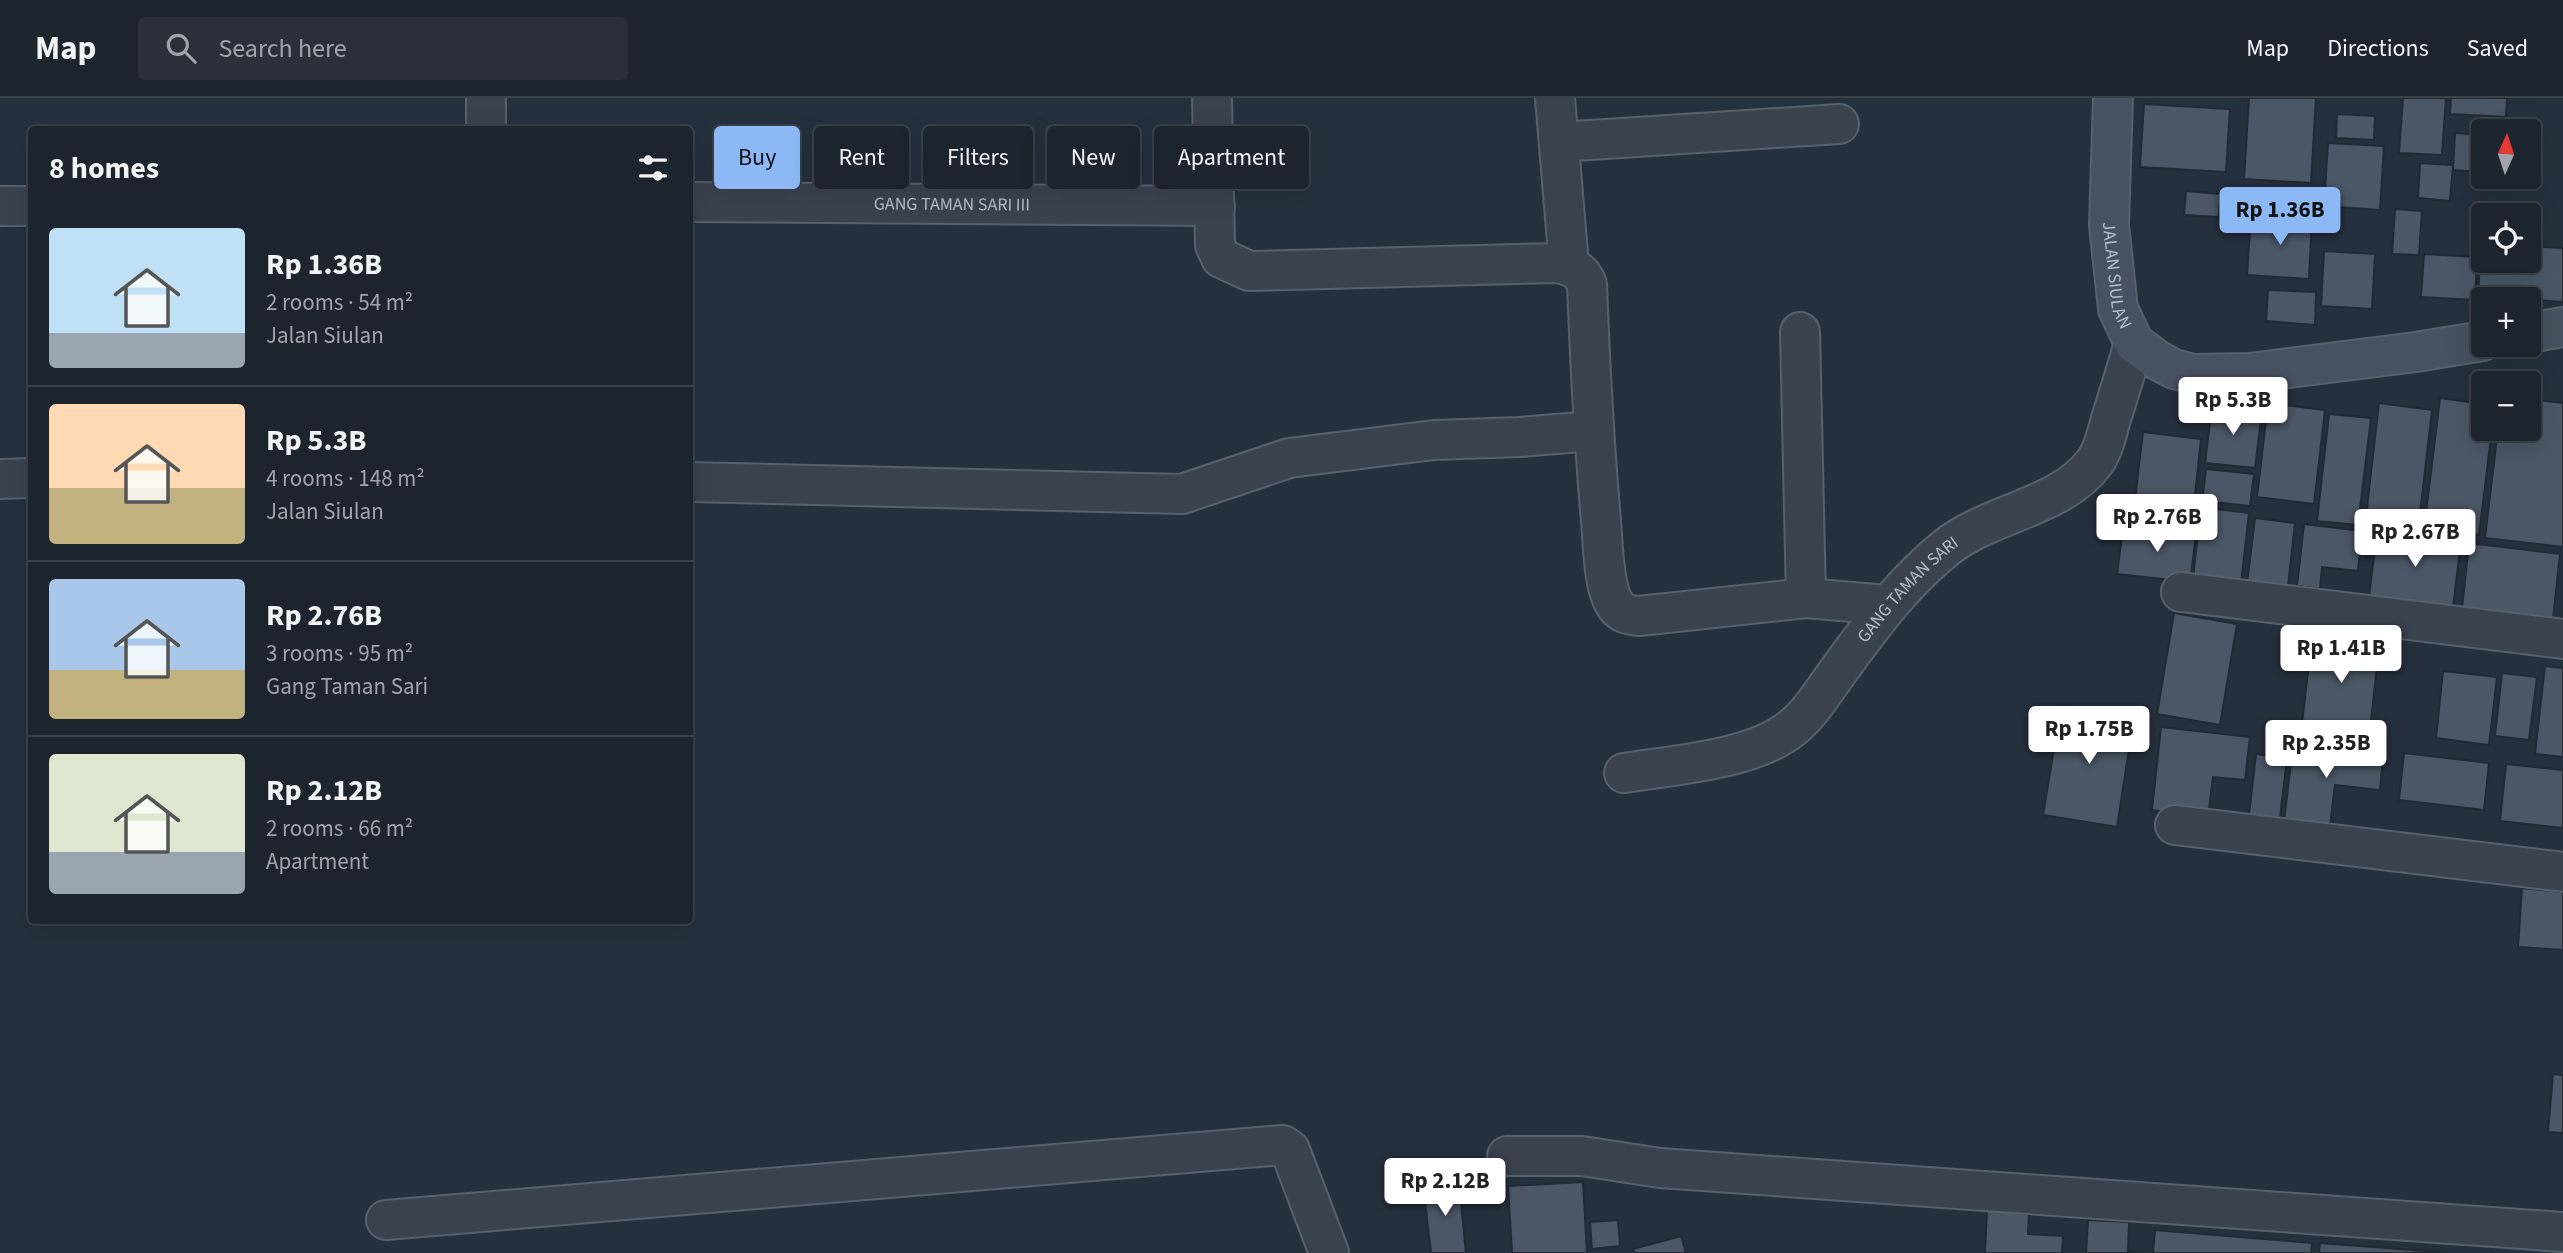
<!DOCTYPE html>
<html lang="en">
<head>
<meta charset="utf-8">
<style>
	:root { --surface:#1c242e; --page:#29303a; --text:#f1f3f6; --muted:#a0a4aa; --line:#3a414a; --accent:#8cb8f6 }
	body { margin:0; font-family:"Source Sans 3",sans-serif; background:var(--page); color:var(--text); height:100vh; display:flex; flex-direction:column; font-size:26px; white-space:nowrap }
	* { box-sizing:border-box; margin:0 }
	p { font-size:23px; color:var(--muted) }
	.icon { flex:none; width:38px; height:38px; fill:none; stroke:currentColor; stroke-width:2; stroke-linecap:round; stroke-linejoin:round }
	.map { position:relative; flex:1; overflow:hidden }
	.side { position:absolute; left:28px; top:28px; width:665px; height:798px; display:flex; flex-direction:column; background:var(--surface); border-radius:7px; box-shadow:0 7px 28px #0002,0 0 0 2px var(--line) }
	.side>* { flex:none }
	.banner { position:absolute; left:714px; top:28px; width:665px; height:63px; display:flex; gap:14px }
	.needle { width:46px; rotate:3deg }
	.buttons { position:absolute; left:2471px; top:21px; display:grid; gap:14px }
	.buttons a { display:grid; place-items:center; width:70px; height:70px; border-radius:7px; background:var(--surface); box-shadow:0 7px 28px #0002,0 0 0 2px var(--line); font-size:35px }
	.price { position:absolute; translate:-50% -60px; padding:0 16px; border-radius:7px; background:#fff; color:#222; font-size:23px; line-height:46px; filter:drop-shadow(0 2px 4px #0008) }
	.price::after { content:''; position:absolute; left:50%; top:42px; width:21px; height:16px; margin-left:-10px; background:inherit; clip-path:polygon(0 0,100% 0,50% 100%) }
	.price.selected { background:var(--accent); color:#111 }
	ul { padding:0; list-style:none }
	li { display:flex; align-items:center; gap:21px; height:175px; padding:0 21px }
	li+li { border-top:2px solid var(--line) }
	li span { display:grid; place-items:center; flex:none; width:196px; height:140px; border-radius:7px; color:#555 }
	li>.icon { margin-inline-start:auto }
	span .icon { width:84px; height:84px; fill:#fffc; stroke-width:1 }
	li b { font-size:30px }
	h2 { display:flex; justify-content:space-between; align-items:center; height:84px; padding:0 21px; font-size:30px }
	.chip { padding:0 24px; border-radius:7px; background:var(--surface); box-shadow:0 7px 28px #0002,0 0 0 2px var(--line); font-size:24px; line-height:63px }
	.chip.selected { background:var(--accent); color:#111 }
	header { display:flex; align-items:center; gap:42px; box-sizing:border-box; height:98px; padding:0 35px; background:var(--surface); border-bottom:2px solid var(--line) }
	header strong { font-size:33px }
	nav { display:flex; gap:38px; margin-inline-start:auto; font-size:24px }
	.search { width:490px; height:63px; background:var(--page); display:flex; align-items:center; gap:18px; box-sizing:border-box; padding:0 24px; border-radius:7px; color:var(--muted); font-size:26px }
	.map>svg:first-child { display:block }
</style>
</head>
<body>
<header>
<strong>Map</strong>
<div class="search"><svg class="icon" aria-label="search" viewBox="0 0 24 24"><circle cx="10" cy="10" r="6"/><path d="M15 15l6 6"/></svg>Search here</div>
<nav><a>Map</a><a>Directions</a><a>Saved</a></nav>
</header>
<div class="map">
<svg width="2563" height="1155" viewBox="0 0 2563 1155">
	<rect width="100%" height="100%" fill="#25303e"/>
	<g fill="#4b5767" stroke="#202935" stroke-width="2">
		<polygon points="2249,0 2316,0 2311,85 2244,81"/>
		<polygon points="2403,0 2446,0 2442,57 2399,55"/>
		<polygon points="2451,0 2507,0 2506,19 2450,16"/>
		<polygon points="2144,6 2230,11 2226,74 2140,69"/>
		<polygon points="2337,16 2375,18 2374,42 2336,40"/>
		<polygon points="2455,35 2483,37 2483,74 2453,72"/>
		<polygon points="2529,39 2538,40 2535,77 2529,77"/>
		<polygon points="2328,45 2384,48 2380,112 2324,108"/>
		<polygon points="2420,65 2453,67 2450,103 2418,100"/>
		<polygon points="2186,93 2220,96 2219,119 2184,117"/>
		<polygon points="2272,93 2305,94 2304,116 2270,113"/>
		<polygon points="2395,111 2422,113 2419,157 2392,156"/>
		<polygon points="2251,117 2312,120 2309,181 2247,177"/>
		<polygon points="2481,145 2483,146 2483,163 2529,163 2529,148 2563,150 2563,204 2478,198"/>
		<polygon points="2324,153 2375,156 2372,211 2321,208"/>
		<polygon points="2424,156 2477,159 2475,202 2421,199"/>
		<polygon points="2268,192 2316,194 2315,227 2266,223"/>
		<polygon points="2440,300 2483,306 2483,331 2492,331 2479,437 2424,431"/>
		<polygon points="2529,301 2563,305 2563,449 2485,440 2498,331 2529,331"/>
		<polygon points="2268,305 2325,312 2314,406 2257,399"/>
		<polygon points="2379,305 2432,312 2418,433 2365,427"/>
		<polygon points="2212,307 2262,313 2255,370 2205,365"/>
		<polygon points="2329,316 2371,320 2358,427 2317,423"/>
		<polygon points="2143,334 2201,341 2192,425 2133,418"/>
		<polygon points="2206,371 2254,376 2250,408 2202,403"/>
		<polygon points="2201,409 2249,415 2241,486 2193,481"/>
		<polygon points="2255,420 2295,425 2287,497 2246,493"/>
		<polygon points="2304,426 2362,433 2358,473 2322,469 2320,491 2297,488"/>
		<polygon points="2123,429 2196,437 2190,484 2117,476"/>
		<polygon points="2377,433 2461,443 2453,509 2369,499"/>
		<polygon points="2469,445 2560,456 2553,521 2462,511"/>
		<polygon points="2174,515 2237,526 2220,627 2157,616"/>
		<polygon points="2312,540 2379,548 2370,633 2302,626"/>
		<polygon points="2545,568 2563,570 2563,659 2535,656"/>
		<polygon points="2443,573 2497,579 2489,647 2436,640"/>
		<polygon points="2502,575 2537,579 2529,642 2495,638"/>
		<polygon points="2061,608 2134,619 2117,729 2043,717"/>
		<polygon points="2161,629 2250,639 2245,682 2213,679 2208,719 2152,712"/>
		<polygon points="2294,639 2384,649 2380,692 2335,687 2329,737 2283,732"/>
		<polygon points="2404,655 2489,665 2484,712 2399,702"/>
		<polygon points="2256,656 2287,660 2279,728 2248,725"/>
		<polygon points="2506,666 2563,672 2563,730 2500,723"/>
		<polygon points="2522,790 2563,794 2563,852 2518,849"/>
		<polygon points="2553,976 2563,977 2563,1035 2548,1034"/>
		<polygon points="1459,1084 1466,1155 1431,1155 1423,1087"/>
		<polygon points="1583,1084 1587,1155 1512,1155 1508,1088"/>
		<polygon points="1987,1112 2029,1114 2028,1136 2063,1138 2062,1155 1985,1155"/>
		<polygon points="1618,1122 1620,1148 1592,1151 1590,1124"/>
		<polygon points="2088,1122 2129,1124 2128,1153 2148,1155 2086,1155"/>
		<polygon points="2155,1132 2312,1145 2311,1155 2153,1155"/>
		<polygon points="1681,1138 1686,1155 1634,1155 1633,1151"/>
		<polygon points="2320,1145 2452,1155 2319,1155"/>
	</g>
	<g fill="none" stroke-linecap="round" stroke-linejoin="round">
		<g stroke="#57606c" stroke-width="42">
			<g id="street">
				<polyline points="486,0 486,32"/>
				<path d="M1212 0 1215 147 1221 160 1249 173 1557 165C1572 168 1581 172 1587 186 1590 265 1594 344 1601 423 1603 445 1603 491 1616 508 1622 516 1629 517 1639 518L1806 500 1887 507"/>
				<polyline points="1555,0 1569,168"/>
				<polyline points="1559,44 1839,26"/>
				<path id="s1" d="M690 104 1215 108"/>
				<polyline points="0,108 32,108"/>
				<polyline points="1800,234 1806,500"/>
				<polyline points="0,381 32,380"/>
				<polyline points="690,384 1182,396 1289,360 1434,342 1520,339 1593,333"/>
				<polyline points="2181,494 2563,541"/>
				<path id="s2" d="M1624 675C1674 667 1753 662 1792 630 1811 615 1825 591 1839 572 1872 527 1903 484 1947 449 1990 415 2061 409 2094 365 2103 354 2107 335 2111 321 2119 295 2127 270 2134 245"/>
				<polyline points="2175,727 2563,774"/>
				<polyline points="1507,1058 1582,1058 1660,1070 2563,1134"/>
				<polyline points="386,1122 1283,1047 1290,1052 1329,1155"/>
			</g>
		</g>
		<g stroke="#57606c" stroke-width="42">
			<g id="secondary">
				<path id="s3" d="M2113 0 2109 127 2118 211 2134 245 2157 262 2174 271 2193 276 2250 275 2416 254 2483 243"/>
				<polyline points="2529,235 2563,229"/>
			</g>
		</g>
		<use href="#street" stroke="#39424e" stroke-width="38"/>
		<use href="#secondary" stroke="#475161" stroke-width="38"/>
	</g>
	<g text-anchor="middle" stroke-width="7" stroke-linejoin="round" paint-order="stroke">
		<g font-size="18" fill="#b5bdc9" stroke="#1e2733">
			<text dy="6" stroke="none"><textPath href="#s1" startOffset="262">GANG TAMAN SARI III</textPath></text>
			<text dy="6" stroke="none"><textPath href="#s3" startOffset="178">JALAN SIULAN</textPath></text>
			<text dy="6" stroke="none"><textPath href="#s2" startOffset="357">GANG TAMAN SARI</textPath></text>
		</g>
	</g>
</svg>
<div class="buttons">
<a><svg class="needle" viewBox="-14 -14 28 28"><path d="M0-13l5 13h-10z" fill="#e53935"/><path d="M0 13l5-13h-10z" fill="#a0a4aa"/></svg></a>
<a><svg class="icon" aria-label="locate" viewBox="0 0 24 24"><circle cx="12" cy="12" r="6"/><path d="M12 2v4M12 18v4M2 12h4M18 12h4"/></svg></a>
<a>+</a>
<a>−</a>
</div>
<b class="price selected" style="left:2280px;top:149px">Rp 1.36B</b>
<b class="price" style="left:2233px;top:339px">Rp 5.3B</b>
<b class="price" style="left:2157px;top:456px">Rp 2.76B</b>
<b class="price" style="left:2415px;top:471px">Rp 2.67B</b>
<b class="price" style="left:2341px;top:587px">Rp 1.41B</b>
<b class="price" style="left:2089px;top:668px">Rp 1.75B</b>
<b class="price" style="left:2326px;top:682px">Rp 2.35B</b>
<b class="price" style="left:1445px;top:1120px">Rp 2.12B</b>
<div class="banner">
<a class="chip selected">Buy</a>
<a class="chip">Rent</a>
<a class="chip">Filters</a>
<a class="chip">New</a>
<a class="chip">Apartment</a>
</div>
<section class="side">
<h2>8 homes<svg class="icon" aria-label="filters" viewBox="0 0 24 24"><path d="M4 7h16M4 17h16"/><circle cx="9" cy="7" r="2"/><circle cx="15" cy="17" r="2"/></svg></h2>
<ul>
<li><span style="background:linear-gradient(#bfe0f5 75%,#9aa5b1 0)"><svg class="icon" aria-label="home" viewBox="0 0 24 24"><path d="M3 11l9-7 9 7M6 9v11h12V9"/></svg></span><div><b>Rp 1.36B</b><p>2 rooms · 54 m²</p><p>Jalan Siulan</p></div></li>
<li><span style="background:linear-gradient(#ffd9b3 60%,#c2b280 0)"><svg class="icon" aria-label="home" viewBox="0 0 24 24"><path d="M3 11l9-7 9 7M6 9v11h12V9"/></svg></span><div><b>Rp 5.3B</b><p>4 rooms · 148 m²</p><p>Jalan Siulan</p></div></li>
<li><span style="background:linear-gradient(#a9c7e8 65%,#c2b280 0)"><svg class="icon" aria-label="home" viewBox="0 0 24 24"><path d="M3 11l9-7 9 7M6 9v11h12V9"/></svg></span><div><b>Rp 2.76B</b><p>3 rooms · 95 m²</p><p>Gang Taman Sari</p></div></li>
<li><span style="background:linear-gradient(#dfe7d0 70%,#9aa5b1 0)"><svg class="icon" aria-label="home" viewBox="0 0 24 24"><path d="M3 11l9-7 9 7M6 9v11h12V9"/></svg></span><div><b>Rp 2.12B</b><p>2 rooms · 66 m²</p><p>Apartment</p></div></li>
</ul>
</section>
</div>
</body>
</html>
